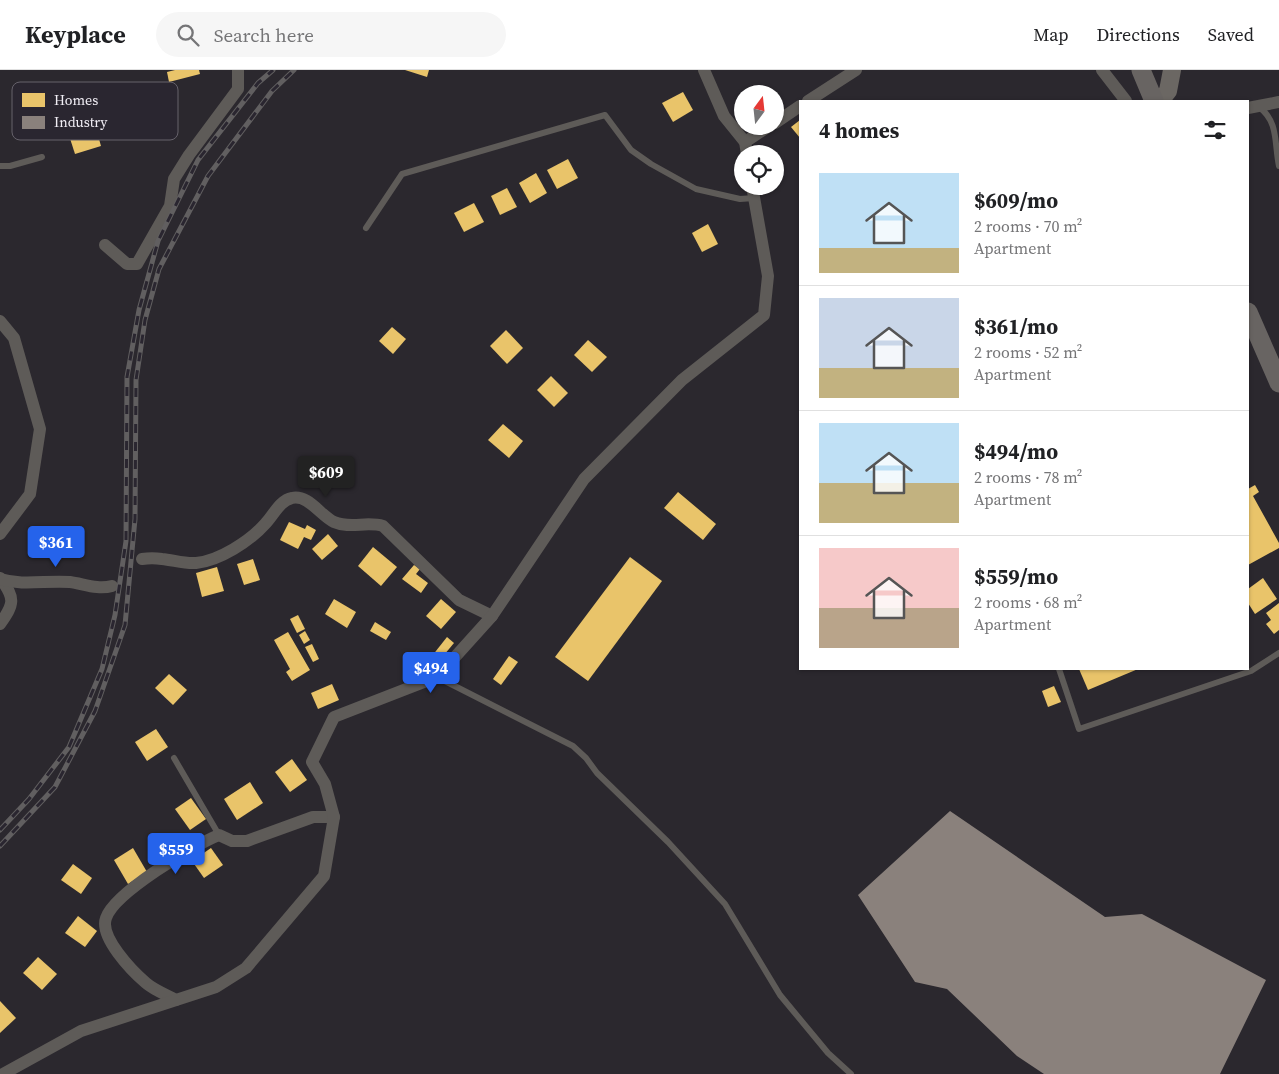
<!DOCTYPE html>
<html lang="en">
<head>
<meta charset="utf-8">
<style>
	:root { --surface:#fff; --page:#f6f6f6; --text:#202124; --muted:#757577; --line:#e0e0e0; --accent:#2563eb }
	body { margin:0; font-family:"Source Serif 4",serif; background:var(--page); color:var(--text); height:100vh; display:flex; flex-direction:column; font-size:19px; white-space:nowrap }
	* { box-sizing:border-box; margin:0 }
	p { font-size:16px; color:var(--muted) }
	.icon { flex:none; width:28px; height:28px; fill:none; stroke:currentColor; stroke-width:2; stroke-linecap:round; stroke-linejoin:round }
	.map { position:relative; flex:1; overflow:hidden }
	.panel { position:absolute; left:799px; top:30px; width:450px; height:570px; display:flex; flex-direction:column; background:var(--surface); border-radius:0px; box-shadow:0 1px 4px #0004 }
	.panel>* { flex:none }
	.needle { width:32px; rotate:15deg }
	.tools { position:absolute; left:734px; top:15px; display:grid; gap:10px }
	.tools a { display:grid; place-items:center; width:50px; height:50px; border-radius:50%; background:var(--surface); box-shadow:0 1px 4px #0004; font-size:25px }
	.price { position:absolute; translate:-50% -42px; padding:0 11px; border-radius:5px; background:var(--accent); color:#fff; font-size:16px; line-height:32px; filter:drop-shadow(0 1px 2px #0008) }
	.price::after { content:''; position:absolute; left:50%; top:30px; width:15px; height:11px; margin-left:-8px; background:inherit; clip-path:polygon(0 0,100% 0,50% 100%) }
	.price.on { background:#222; color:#fff }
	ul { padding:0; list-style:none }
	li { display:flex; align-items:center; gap:15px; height:125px; padding:0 20px }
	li+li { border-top:1px solid var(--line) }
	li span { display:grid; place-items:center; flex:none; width:140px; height:100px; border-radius:0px; color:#555 }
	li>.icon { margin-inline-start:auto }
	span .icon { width:60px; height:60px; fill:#fffc; stroke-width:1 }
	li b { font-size:21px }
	h2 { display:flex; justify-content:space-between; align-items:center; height:60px; padding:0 20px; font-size:21px }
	header { display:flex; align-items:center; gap:30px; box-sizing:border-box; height:70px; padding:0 25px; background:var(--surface); border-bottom:1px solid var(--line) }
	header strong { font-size:24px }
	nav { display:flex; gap:28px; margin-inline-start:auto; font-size:18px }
	.search { width:350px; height:45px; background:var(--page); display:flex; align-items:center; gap:12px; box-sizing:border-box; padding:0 18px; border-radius:28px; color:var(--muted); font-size:19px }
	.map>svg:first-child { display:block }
</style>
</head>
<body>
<header>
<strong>Keyplace</strong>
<div class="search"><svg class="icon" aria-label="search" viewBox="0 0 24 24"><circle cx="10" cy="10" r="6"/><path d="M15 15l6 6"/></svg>Search here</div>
<nav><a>Map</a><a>Directions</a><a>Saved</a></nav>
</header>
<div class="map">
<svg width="1279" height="1004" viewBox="0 0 1279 1004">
	<rect width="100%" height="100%" fill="#2b282e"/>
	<g fill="#e9c46a">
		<polygon points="175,0 199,0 200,4 169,12 167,2"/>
		<polygon points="405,0 429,0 427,7"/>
		<polygon points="683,22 693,40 673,52 662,33"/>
		<polygon points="93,48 101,76 75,84 66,56"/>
		<polygon points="800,50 800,68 791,57"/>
		<polygon points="568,89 578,108 557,119 547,100"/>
		<polygon points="536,103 547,123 530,133 519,113"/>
		<polygon points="507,118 517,137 500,145 491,126"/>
		<polygon points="474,133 484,152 464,162 454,143"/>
		<polygon points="708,154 718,174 702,182 692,163"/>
		<polygon points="392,257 406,269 393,284 379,271"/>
		<polygon points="506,260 523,278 507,294 490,276"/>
		<polygon points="588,270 607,287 592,302 574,285"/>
		<polygon points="551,306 568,323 554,337 537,320"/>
		<polygon points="503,354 523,371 509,388 488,370"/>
		<polygon points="1255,415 1259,422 1253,426 1279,473 1279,478 1248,495 1248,419"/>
		<polygon points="678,422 716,454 703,470 664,438"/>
		<polygon points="289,452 305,459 307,455 316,460 311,470 304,467 298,479 280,470"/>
		<polygon points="328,464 338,476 322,490 312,479"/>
		<polygon points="373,477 397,497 381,516 358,496"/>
		<polygon points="630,487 662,511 588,611 555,587"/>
		<polygon points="253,489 260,510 244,515 237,494"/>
		<polygon points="414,495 420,499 416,504 428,513 421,523 402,509"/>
		<polygon points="217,497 224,521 202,527 196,503"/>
		<polygon points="1263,508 1277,529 1255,544 1248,533 1248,519"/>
		<polygon points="334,529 356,542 347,558 325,544"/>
		<polygon points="441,529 456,542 441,559 426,546"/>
		<polygon points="1279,533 1279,560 1274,564 1266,554 1271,550 1266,543"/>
		<polygon points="298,545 305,559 297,563 290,549"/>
		<polygon points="375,552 391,562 386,570 370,561"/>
		<polygon points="305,561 310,570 304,574 299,565"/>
		<polygon points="288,562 310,600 292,611 286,602 290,599 274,570"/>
		<polygon points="447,567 454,573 439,591 432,586"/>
		<polygon points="312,574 319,589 313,592 305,577"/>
		<polygon points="509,586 518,592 501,615 493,609"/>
		<polygon points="1079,599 1138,599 1088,620"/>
		<polygon points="169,604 187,620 173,635 155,618"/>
		<polygon points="332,614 339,630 318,639 311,623"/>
		<polygon points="1054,616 1061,632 1048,637 1042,621"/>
		<polygon points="156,659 168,677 147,691 135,672"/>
		<polygon points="292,689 307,710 290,722 275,702"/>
		<polygon points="250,712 263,733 237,750 224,729"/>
		<polygon points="191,728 206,749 190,760 175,739"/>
		<polygon points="958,759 982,787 898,858 874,830"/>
		<polygon points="133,778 147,802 128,814 114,790"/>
		<polygon points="211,778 223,795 204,808 192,791"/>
		<polygon points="73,794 92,808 81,824 61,810"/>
		<polygon points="78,846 97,861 85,877 65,863"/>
		<polygon points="1125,858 1159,874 1133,929 1169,946 1194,892 1229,908 1184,1004 1141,1004 1155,973 1121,957 1104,993 1069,977"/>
		<polygon points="38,887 57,904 42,920 23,903"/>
		<polygon points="0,931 16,948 0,963"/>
	</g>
	<polygon fill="#8a817c" points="950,741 1105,847 1142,844 1266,910 1220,1004 1044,1004 1017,986 947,919 915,912 858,825"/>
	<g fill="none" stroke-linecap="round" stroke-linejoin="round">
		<g stroke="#5e5b58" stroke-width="6">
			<path d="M1259 37C1279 52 1274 73 1279 96"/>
			<polyline points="0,96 10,96 42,87"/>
			<polyline points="366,158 402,104 605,45 631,80 651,94 696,119 740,129 754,128"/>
			<polyline points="1059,599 1079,659 1251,601 1279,583"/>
			<polyline points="437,607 573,676 586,688 597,703 668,772 725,834 780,925 828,983 851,1004"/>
			<polyline points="174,688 219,765"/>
		</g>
		<g stroke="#5e5b58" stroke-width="12">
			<polyline points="704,0 724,46 745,72 747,84"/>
			<polyline points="1102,0 1126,31"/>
			<polyline points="808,31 856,0"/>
			<polyline points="1248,38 1279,32"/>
			<polyline points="775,53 800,36"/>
			<polyline points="745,72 769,56"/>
			<polyline points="105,175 127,194 137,194 170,136 174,109 189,85 238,19 238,0"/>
			<polyline points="0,251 14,268 40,359 30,424 0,464"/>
			<path d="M142 489C149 488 155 488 162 489 173 490 185 494 196 493 219 491 250 471 265 454 273 446 280 430 292 428 308 424 321 446 334 452 350 459 367 451 383 456L459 530 492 546"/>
			<path d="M0 508C16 529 14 534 0 554"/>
			<path d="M0 509C23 516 47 510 70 512 84 514 98 520 112 516"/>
			<path d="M176 930C167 925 154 920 146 913 132 901 99 867 106 848 114 823 194 775 219 765L232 771H247L313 747H334"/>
			<polyline points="3,1004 81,961 216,917 246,898 324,806 334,747 325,714 312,692 334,647 437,607 492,546 584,409 682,310 764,245 768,206 752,116"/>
		</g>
		<polyline stroke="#6b6763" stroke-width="18" points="1160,31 1168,21 1172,0"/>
		<g stroke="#686462" stroke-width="19">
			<polyline points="1141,0 1154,31"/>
			<polyline points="1248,242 1279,313"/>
		</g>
		<g stroke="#615f60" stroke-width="5">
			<g id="rail">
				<polyline points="0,760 29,729 69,677 102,599 115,545 126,471 127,307 139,240 158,171 198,90 258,13 273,0"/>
				<polyline points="0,776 55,717 95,641 125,555 135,449 136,310 145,250 159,199 208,106 272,21 294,0"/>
			</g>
		</g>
		<use href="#rail" stroke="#2a2630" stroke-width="3" stroke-dasharray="9" stroke-linecap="butt"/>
	</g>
	<rect x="12" y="12" width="166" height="58" rx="8" fill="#2a2630" stroke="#66626b" stroke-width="1"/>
	<rect x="22" y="23" width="23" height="14" fill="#e9c46a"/>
	<rect x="22" y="46" width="23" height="13" fill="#8a817c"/>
	<g font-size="14" fill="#f1eef5">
		<text x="54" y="35">Homes</text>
		<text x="54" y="57">Industry</text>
	</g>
</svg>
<div class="tools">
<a><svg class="needle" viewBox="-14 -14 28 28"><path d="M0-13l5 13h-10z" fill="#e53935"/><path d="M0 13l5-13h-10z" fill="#757577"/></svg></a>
<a><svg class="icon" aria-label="locate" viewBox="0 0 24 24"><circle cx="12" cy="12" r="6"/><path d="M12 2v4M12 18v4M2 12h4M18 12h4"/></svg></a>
</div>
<b class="price on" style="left:326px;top:428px">$609</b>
<b class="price" style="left:56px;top:498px">$361</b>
<b class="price" style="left:431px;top:624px">$494</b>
<b class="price" style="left:176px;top:805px">$559</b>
<section class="panel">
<h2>4 homes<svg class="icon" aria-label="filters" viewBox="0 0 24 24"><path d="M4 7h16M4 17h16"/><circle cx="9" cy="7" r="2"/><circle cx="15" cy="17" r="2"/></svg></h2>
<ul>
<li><span style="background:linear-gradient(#bfe0f5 75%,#c2b280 0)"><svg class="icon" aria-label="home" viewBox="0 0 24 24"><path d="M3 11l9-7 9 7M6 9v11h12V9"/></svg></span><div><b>$609/mo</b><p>2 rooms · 70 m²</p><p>Apartment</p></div></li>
<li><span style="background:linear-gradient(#c9d6e8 70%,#c2b280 0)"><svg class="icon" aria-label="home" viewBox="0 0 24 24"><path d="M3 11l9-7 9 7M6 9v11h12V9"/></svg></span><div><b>$361/mo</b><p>2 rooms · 52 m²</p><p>Apartment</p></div></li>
<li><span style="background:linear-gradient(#bfe0f5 60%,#c2b280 0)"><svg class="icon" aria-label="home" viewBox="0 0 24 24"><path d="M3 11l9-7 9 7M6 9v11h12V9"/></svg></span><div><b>$494/mo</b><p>2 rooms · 78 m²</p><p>Apartment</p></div></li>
<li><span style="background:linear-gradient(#f6c9c9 60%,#b9a48a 0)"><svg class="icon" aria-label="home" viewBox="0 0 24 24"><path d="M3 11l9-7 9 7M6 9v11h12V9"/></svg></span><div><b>$559/mo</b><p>2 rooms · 68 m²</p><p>Apartment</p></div></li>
</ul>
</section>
</div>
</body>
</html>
